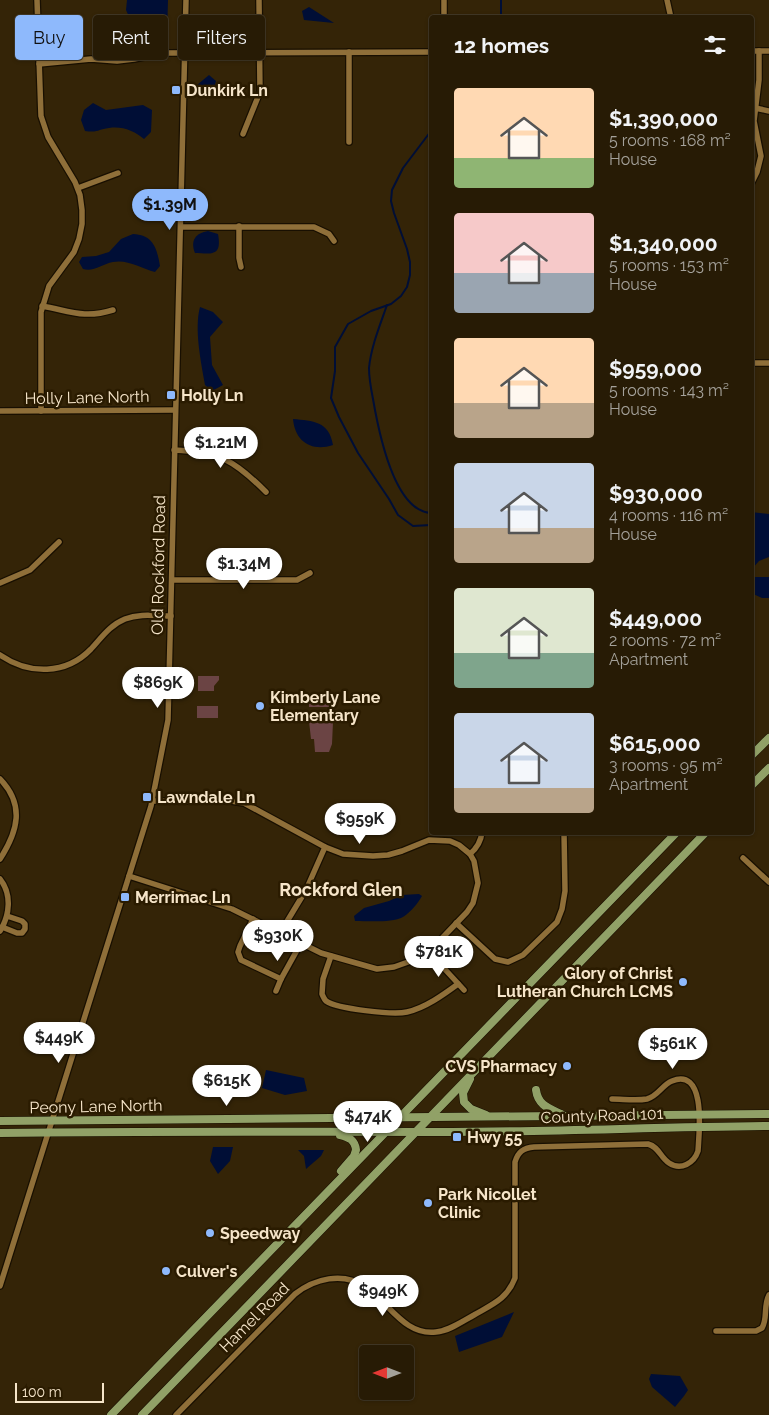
<!DOCTYPE html>
<html lang="en">
<head>
<meta charset="utf-8">
<style>
	:root { --surface:#271b05; --page:#332813; --text:#f1f3f6; --muted:#a4a19a; --line:#433927; --accent:#8eb9fc }
	body { margin:0; font-family:Raleway,sans-serif; background:var(--page); color:var(--text); height:100vh; display:flex; flex-direction:column; font-size:19px; white-space:nowrap }
	* { box-sizing:border-box; margin:0 }
	p { font-size:16px; color:var(--muted) }
	.icon { flex:none; width:28px; height:28px; fill:none; stroke:currentColor; stroke-width:2; stroke-linecap:round; stroke-linejoin:round }
	.map { position:relative; flex:1; overflow:hidden }
	.drawer { position:absolute; left:429px; top:15px; width:325px; height:820px; display:flex; flex-direction:column; background:var(--surface); border-radius:5px; box-shadow:0 1px 4px #0004,0 0 0 1px var(--line) }
	.drawer>* { flex:none }
	.guide { position:absolute; left:15px; top:15px; width:339px; height:45px; display:flex; gap:10px }
	.needle { width:32px; rotate:270deg }
	.tools { position:absolute; left:359px; top:1345px; display:grid; gap:10px }
	.tools a { display:grid; place-items:center; width:55px; height:55px; border-radius:5px; background:var(--surface); box-shadow:0 1px 4px #0004,0 0 0 1px var(--line); font-size:25px }
	.scale { position:absolute; left:15px; bottom:12px; width:89px; box-sizing:border-box; padding-left:5px; border:2px solid #f6e5c9; border-top:0; font-size:14px; line-height:18px; white-space:nowrap; color:#f6e5c9; -webkit-text-stroke:4px #2a1b00; paint-order:stroke }
	.price { position:absolute; translate:-50% -42px; padding:0 11px; border-radius:18px; background:#fff; color:#222; font-size:16px; line-height:32px; filter:drop-shadow(0 1px 2px #0008) }
	.price::after { content:''; position:absolute; left:50%; top:30px; width:15px; height:11px; margin-left:-8px; background:inherit; clip-path:polygon(0 0,100% 0,50% 100%) }
	.price.selected { background:var(--accent); color:#111 }
	ul { padding:0; list-style:none }
	li { display:flex; align-items:center; gap:15px; height:125px; padding:0 25px }
	li span { display:grid; place-items:center; flex:none; width:140px; height:100px; border-radius:5px; color:#555 }
	li>.icon { margin-inline-start:auto }
	span .icon { width:60px; height:60px; fill:#fffc; stroke-width:1 }
	li b { font-size:21px }
	h2 { display:flex; justify-content:space-between; align-items:center; height:60px; padding:0 25px; font-size:21px }
	.chip { padding:0 18px; border-radius:5px; background:var(--surface); box-shadow:0 1px 4px #0004,0 0 0 1px var(--line); font-size:18px; line-height:45px }
	.chip.selected { background:var(--accent); color:#111 }
	.map>svg:first-child { display:block }
</style>
</head>
<body>
<div class="map">
<svg width="769" height="1415" viewBox="0 0 769 1415">
	<rect width="100%" height="100%" fill="#342407"/>
	<g fill="#6b4444">
		<polygon points="198,676 219,676 219,680 214,686 214,691 198,691"/>
		<polygon points="317,698 329,698 330,707 309,707 309,701"/>
		<rect x="197" y="706" width="21" height="12"/>
		<polygon points="309,721 333,722 332,744 329,752 315,752 314,739 311,739"/>
	</g>
	<g fill="#000e36">
		<polygon points="127,0 168,0 167,36 162,42 155,40 143,22 130,19 126,10"/>
		<polygon points="309,7 334,23 304,20 302,11"/>
		<polygon points="209,75 216,81 213,93 205,96 197,85"/>
		<path d="M93 103 106 110 143 105 152 110 151 132 144 139C134 131 123 126 109 128 98 129 99 133 85 131L81 120 84 110Z"/>
		<path d="M208 231 218 234C222 256 213 254 195 253 190 240 196 233 208 231Z"/>
		<path d="M133 234C154 235 157 249 160 266L155 272C141 268 127 259 113 262 102 264 94 272 83 269L79 262 82 257 96 256 109 252 121 239Z"/>
		<path d="M200 307 213 312 223 322 210 337 212 365 223 385 212 391 205 385C201 362 194 329 200 307Z"/>
		<path d="M293 419C313 421 329 421 333 445 312 452 295 442 293 419Z"/>
		<polygon points="751,512 769,514 769,557 759,561 751,570"/>
		<polygon points="751,577 769,577 769,598 762,598 751,593"/>
		<path d="M419 894 422 896C418 903 411 912 403 917 392 923 368 921 355 921L354 916 364 908 389 901 402 895Z"/>
		<polygon points="231,1066 232,1085 227,1092 222,1085 220,1072"/>
		<polygon points="266,1070 304,1078 307,1091 285,1095 262,1088"/>
		<polygon points="213,1147 233,1147 230,1161 218,1174 210,1161"/>
		<polygon points="298,1150 324,1150 321,1156 306,1169 304,1156"/>
		<polygon points="514,1312 502,1337 459,1352 455,1336"/>
		<polygon points="651,1374 680,1376 688,1390 684,1396 675,1407 652,1387 649,1379"/>
	</g>
	<g fill="none" stroke-linecap="round" stroke-linejoin="round">
		<g stroke="#000e36" stroke-width="2">
			<polyline points="501,0 501,18"/>
			<polyline points="431,131 403,168 392,190 391,201 394,213 407,249 410,262 410,275 407,287 401,296 391,304 371,311 348,324 335,347 335,371 331,398 339,417 358,453 389,499 398,515 413,526 431,525"/>
			<path d="M387 305C380 325 371 347 369 368 369 378 371 389 373 399 378 428 393 511 431 513"/>
		</g>
		<g stroke="#180f01" stroke-width="8">
			<g id="minor">
				<polyline points="37,0 41,116 48,137 75,182 80,195 82,210 82,224 79,239 74,252 49,286 41,312 41,411"/>
				<polyline points="444,0 444,18"/>
				<polyline points="667,0 671,18"/>
				<polyline points="751,51 769,51"/>
				<polyline points="39,64 91,59 117,61 134,59 163,53 431,52"/>
				<polyline points="755,108 769,111"/>
				<polyline points="243,134 260,92 259,0"/>
				<polyline points="349,142 349,52"/>
				<polyline points="751,184 757,172 761,156 754,121 759,80 759,51"/>
				<polyline points="78,188 118,173"/>
				<polyline points="239,226 239,258 241,267"/>
				<polyline points="181,227 314,227 329,234 334,241"/>
				<path d="M42 306C70 311 84 319 113 310"/>
				<polyline points="751,363 769,363"/>
				<polyline points="0,411 175,410"/>
				<path d="M174 450C220 452 234 460 266 492"/>
				<polyline points="172,580 297,580 310,573"/>
				<polyline points="0,583 30,570 59,542"/>
				<path d="M0 655C29 675 66 675 91 649 102 637 110 625 125 619 140 613 156 616 171 616"/>
				<path d="M0 779C25 805 18 831 0 859"/>
				<path d="M470 854C477 848 481 842 482 832"/>
				<polyline points="743,858 769,882"/>
				<polyline points="129,876 232,909 321,953 377,969 394,967 425,956 467,912 473,903 478,883 474,861 470,854 459,845 450,841 429,840 402,851 388,855 373,856 343,854 325,847 244,803 231,801 152,801"/>
				<path d="M0 879C12 894 10 915 0 931"/>
				<polyline points="253,919 240,946 238,952 241,960 281,979"/>
				<polyline points="456,923 495,959 508,962 523,955 557,922 562,909 565,891 564,832"/>
				<polyline points="2,927 17,933 22,933 25,929 25,924 22,921 7,916"/>
				<polyline points="280,933 306,890 325,847"/>
				<polyline points="429,952 464,990"/>
				<path d="M331 956 323 979 322 994C323 996 324 999 326 1001 337 1009 393 1015 407 1012 425 1008 443 995 458 984"/>
				<polyline points="276,991 281,979 301,943"/>
				<polyline points="0,1286 151,806 168,720 186,0"/>
				<path d="M716 1331H756L762 1328C768 1318 763 1306 769 1295"/>
				<path d="M176 1415 295 1294C314 1279 343 1271 365 1287 389 1302 404 1336 436 1332 449 1331 463 1321 474 1315 493 1304 507 1299 515 1278V1162C518 1152 523 1148 534 1147L648 1144C659 1147 660 1157 669 1163 681 1171 694 1163 698 1151 699 1134 707 1067 672 1081 662 1085 658 1096 647 1099 636 1101 623 1099 612 1099"/>
			</g>
		</g>
		<g stroke="#180f01" stroke-width="9">
			<g id="major">
				<polyline points="751,756 769,738"/>
				<polyline points="751,786 769,768"/>
				<polyline points="470,1079 463,1093 464,1102 471,1109 486,1115"/>
				<path d="M536 1090C538 1105 548 1108 561 1114"/>
				<polyline points="0,1121 769,1114"/>
				<path d="M0 1133C146 1131 291 1132 437 1132 547 1132 658 1127 769 1126"/>
				<path d="M340 1135C349 1137 355 1140 356 1150L354 1156 341 1171"/>
				<polyline points="111,1415 677,832"/>
				<polyline points="142,1415 706,832"/>
			</g>
		</g>
		<use href="#minor" stroke="#8f6f39" stroke-width="5.5"/>
		<use href="#major" stroke="#91a167" stroke-width="8"/>
	</g>
	<g fill="#8eb9fc" stroke="#2a1b00" stroke-width="2">
		<rect x="171" y="85" width="10" height="10" rx="2.5"/>
		<rect x="166" y="390" width="10" height="10" rx="2.5"/>
		<circle cx="260" cy="706" r="5"/>
		<rect x="142" y="792" width="10" height="10" rx="2.5"/>
		<rect x="120" y="892" width="10" height="10" rx="2.5"/>
		<circle cx="683" cy="982" r="5"/>
		<circle cx="567" cy="1066" r="5"/>
		<rect x="452" y="1132" width="10" height="10" rx="2.5"/>
		<circle cx="428" cy="1203" r="5"/>
		<circle cx="210" cy="1233" r="5"/>
		<circle cx="166" cy="1271" r="5"/>
	</g>
	<g text-anchor="middle" stroke-width="5" stroke-linejoin="round" paint-order="stroke">
		<g font-size="16" font-weight="bold" fill="#f6e5c9" stroke="#2a1b00" text-anchor="start">
			<text x="186" y="96">Dunkirk Ln</text>
			<text x="181" y="401">Holly Ln</text>
			<text x="270" y="703">Kimberly Lane<tspan x="270" dy="18">Elementary</tspan></text>
			<text x="157" y="803">Lawndale Ln</text>
			<text x="135" y="903">Merrimac Ln</text>
			<text x="673" y="979" text-anchor="end">Glory of Christ<tspan x="673" dy="18">Lutheran Church LCMS</tspan></text>
			<text x="557" y="1072" text-anchor="end">CVS Pharmacy</text>
			<text x="467" y="1143">Hwy 55</text>
			<text x="438" y="1200">Park Nicollet<tspan x="438" dy="18">Clinic</tspan></text>
			<text x="220" y="1239">Speedway</text>
			<text x="176" y="1277">Culver's</text>
		</g>
		<g font-size="16" fill="#f6e5c9" stroke="#2a1b00">
			<text transform="translate(87 397) rotate(-1)" y="6">Holly Lane North</text>
			<text transform="translate(158 565) rotate(-89)" y="6">Old Rockford Road</text>
			<text transform="translate(96 1106) rotate(-1)" y="6">Peony Lane North</text>
			<text transform="translate(602 1115) rotate(-2)" y="6">County Road 101</text>
			<text transform="translate(254 1317) rotate(-45)" y="6">Hamel Road</text>
		</g>
		<g font-size="18" font-weight="bold" fill="#f6e5c9" stroke="#2a1b00">
			<text x="341" y="896">Rockford Glen</text>
		</g>
	</g>
</svg>
<div class="tools">
<a><svg class="needle" viewBox="-14 -14 28 28"><path d="M0-13l5 13h-10z" fill="#e53935"/><path d="M0 13l5-13h-10z" fill="#a4a19a"/></svg></a>
</div>
<div class="scale">100 m</div>
<b class="price selected" style="left:170px;top:231px">$1.39M</b>
<b class="price" style="left:221px;top:469px">$1.21M</b>
<b class="price" style="left:244px;top:590px">$1.34M</b>
<b class="price" style="left:158px;top:709px">$869K</b>
<b class="price" style="left:360px;top:845px">$959K</b>
<b class="price" style="left:278px;top:962px">$930K</b>
<b class="price" style="left:439px;top:978px">$781K</b>
<b class="price" style="left:59px;top:1064px">$449K</b>
<b class="price" style="left:673px;top:1070px">$561K</b>
<b class="price" style="left:227px;top:1107px">$615K</b>
<b class="price" style="left:368px;top:1143px">$474K</b>
<b class="price" style="left:383px;top:1317px">$949K</b>
<div class="guide">
<a class="chip selected">Buy</a>
<a class="chip">Rent</a>
<a class="chip">Filters</a>
</div>
<section class="drawer">
<h2>12 homes<svg class="icon" aria-label="filters" viewBox="0 0 24 24"><path d="M4 7h16M4 17h16"/><circle cx="9" cy="7" r="2"/><circle cx="15" cy="17" r="2"/></svg></h2>
<ul>
<li><span style="background:linear-gradient(#ffd9b3 70%,#8fb573 0)"><svg class="icon" aria-label="home" viewBox="0 0 24 24"><path d="M3 11l9-7 9 7M6 9v11h12V9"/></svg></span><div><b>$1,390,000</b><p>5 rooms · 168 m²</p><p>House</p></div></li>
<li><span style="background:linear-gradient(#f6c9c9 60%,#9aa5b1 0)"><svg class="icon" aria-label="home" viewBox="0 0 24 24"><path d="M3 11l9-7 9 7M6 9v11h12V9"/></svg></span><div><b>$1,340,000</b><p>5 rooms · 153 m²</p><p>House</p></div></li>
<li><span style="background:linear-gradient(#ffd9b3 65%,#b9a48a 0)"><svg class="icon" aria-label="home" viewBox="0 0 24 24"><path d="M3 11l9-7 9 7M6 9v11h12V9"/></svg></span><div><b>$959,000</b><p>5 rooms · 143 m²</p><p>House</p></div></li>
<li><span style="background:linear-gradient(#c9d6e8 65%,#b9a48a 0)"><svg class="icon" aria-label="home" viewBox="0 0 24 24"><path d="M3 11l9-7 9 7M6 9v11h12V9"/></svg></span><div><b>$930,000</b><p>4 rooms · 116 m²</p><p>House</p></div></li>
<li><span style="background:linear-gradient(#dfe7d0 65%,#7fa58c 0)"><svg class="icon" aria-label="home" viewBox="0 0 24 24"><path d="M3 11l9-7 9 7M6 9v11h12V9"/></svg></span><div><b>$449,000</b><p>2 rooms · 72 m²</p><p>Apartment</p></div></li>
<li><span style="background:linear-gradient(#c9d6e8 75%,#b9a48a 0)"><svg class="icon" aria-label="home" viewBox="0 0 24 24"><path d="M3 11l9-7 9 7M6 9v11h12V9"/></svg></span><div><b>$615,000</b><p>3 rooms · 95 m²</p><p>Apartment</p></div></li>
</ul>
</section>
</div>
</body>
</html>
